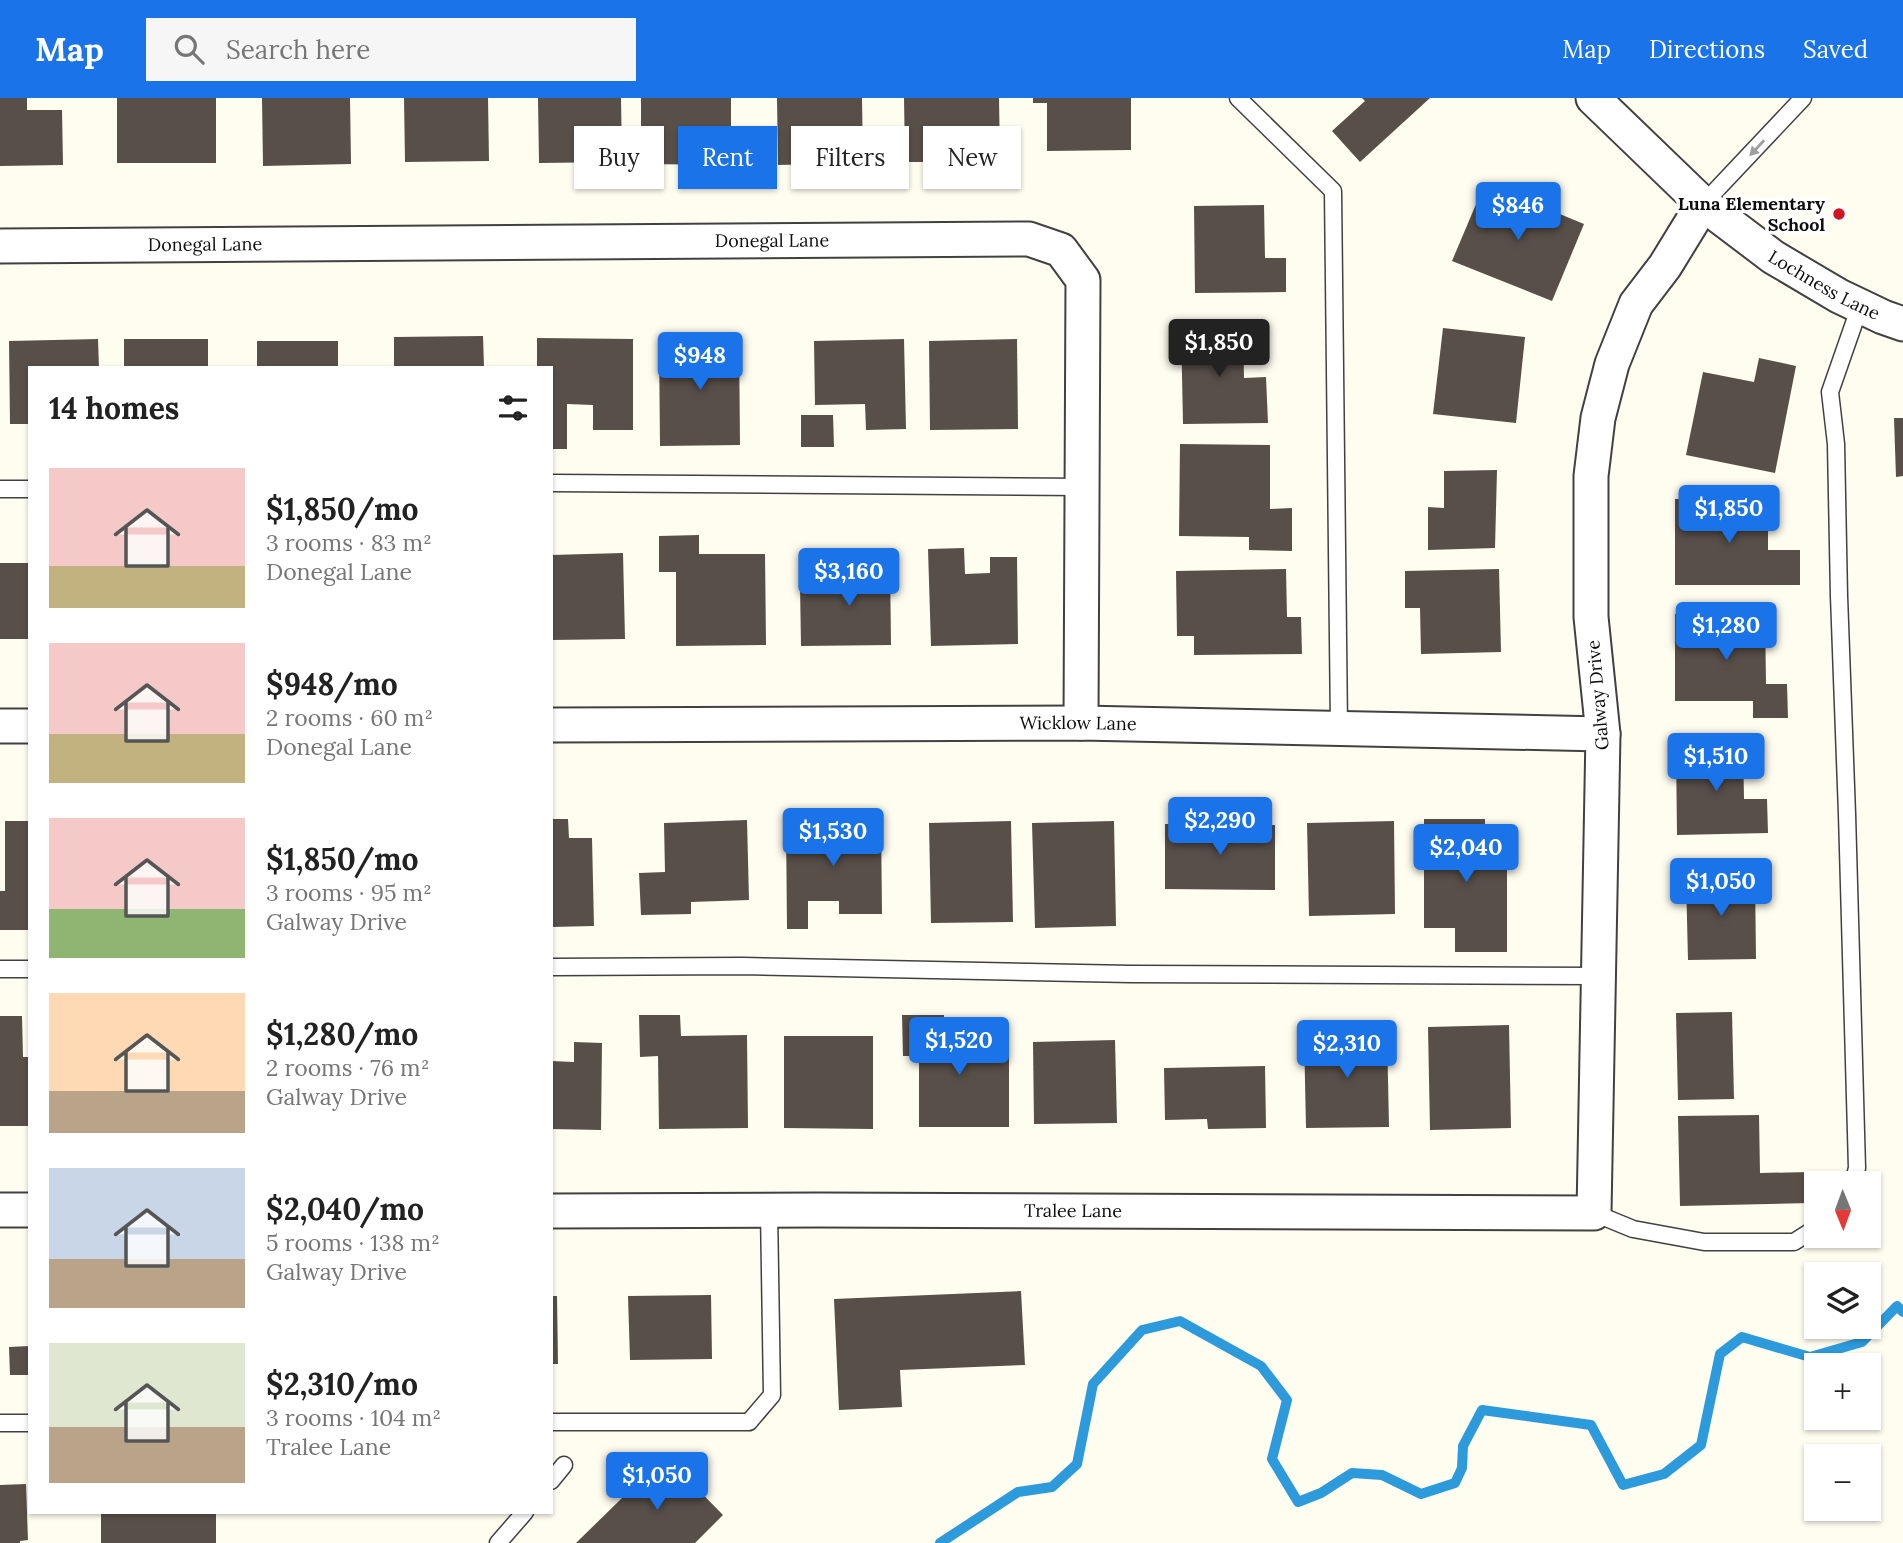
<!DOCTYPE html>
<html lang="en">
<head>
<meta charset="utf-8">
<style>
	:root { --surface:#fff; --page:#f6f6f6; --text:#222; --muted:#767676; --accent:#1a73e8 }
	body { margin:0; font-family:Lora,serif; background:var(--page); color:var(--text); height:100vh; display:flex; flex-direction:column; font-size:26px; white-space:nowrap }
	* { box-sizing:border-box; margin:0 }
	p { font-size:23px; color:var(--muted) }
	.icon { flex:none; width:38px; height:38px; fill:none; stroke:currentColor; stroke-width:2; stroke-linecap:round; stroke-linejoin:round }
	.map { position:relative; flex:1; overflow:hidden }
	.panel { position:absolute; left:28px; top:268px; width:525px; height:1148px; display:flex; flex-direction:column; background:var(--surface); border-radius:0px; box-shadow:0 2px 5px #0004 }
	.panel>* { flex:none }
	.banner { position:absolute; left:574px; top:28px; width:665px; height:63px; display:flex; gap:14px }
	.needle { width:46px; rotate:179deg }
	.controls { position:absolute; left:1804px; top:1073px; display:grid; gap:14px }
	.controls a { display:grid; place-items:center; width:77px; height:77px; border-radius:0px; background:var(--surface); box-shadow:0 2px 5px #0004; font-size:35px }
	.price { position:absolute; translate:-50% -60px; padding:0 16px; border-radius:7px; background:var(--accent); color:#fff; font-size:23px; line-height:46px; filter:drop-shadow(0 2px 4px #0008) }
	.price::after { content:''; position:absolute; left:50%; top:42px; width:21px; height:16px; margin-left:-10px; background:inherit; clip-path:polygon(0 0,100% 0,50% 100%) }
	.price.on { background:#222; color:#fff }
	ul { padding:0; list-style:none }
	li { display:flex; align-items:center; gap:21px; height:175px; padding:0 21px }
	li span { display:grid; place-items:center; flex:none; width:196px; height:140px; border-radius:0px; color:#555 }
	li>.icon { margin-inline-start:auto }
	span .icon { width:84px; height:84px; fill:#fffc; stroke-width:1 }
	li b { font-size:30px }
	h2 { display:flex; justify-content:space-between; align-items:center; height:84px; padding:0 21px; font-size:30px }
	.chip { padding:0 24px; border-radius:0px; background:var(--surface); box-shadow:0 2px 5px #0004; font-size:24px; line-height:63px }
	.chip.on { background:var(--accent); color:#fff }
	header { display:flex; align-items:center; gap:42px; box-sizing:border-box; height:98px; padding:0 35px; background:var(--accent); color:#fff }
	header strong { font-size:33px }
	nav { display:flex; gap:38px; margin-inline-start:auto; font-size:24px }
	.search { width:490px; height:63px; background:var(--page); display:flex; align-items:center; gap:18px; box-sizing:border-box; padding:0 24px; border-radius:0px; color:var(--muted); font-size:26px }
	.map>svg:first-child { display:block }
</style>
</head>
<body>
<header>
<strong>Map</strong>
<div class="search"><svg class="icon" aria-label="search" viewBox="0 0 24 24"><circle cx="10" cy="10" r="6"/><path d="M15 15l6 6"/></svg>Search here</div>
<nav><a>Map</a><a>Directions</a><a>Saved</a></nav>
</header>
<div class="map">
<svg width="1903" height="1445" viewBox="0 0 1903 1445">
	<rect width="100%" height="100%" fill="#fffcf0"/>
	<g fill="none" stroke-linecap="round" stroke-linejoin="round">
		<polyline stroke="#2d9adc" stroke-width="10" points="940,1445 1018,1394 1052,1389 1077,1366 1093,1286 1142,1232 1180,1223 1261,1268 1287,1302 1272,1361 1298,1404 1321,1395 1352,1375 1382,1377 1421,1396 1455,1385 1462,1370 1463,1348 1482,1312 1591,1327 1623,1387 1664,1376 1701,1347 1720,1256 1742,1239 1810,1259 1862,1244 1897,1208 1903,1214"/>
	</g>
	<g fill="#584f49">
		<polygon points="0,0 27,0 27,12 62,12 63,67 0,68"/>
		<rect x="117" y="0" width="99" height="65"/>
		<polygon points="262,0 350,0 351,66 263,68"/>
		<polygon points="404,0 488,0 489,63 405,64"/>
		<polygon points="538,0 621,0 622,64 539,65"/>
		<polygon points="641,0 731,0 731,67 641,66"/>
		<polygon points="777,0 862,0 863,65 778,67"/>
		<polygon points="904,0 999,0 1000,64 905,64"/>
		<polygon points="1033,0 1131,0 1131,52 1047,53 1047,5 1033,5"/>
		<polygon points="1362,0 1430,0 1360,64 1332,33 1365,3"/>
		<polygon points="1485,85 1584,126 1552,203 1452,163"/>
		<polygon points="1264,107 1265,160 1286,160 1286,194 1195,195 1194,108"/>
		<polygon points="1243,228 1244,280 1266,279 1268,325 1183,326 1181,229"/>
		<polygon points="1443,230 1525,239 1516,325 1433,316"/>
		<polygon points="483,238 484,270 394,270 394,239"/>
		<polygon points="537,240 633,241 633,332 593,332 593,307 567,306 567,351 551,351 551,270 537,270"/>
		<polygon points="739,240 740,347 660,348 659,242"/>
		<polygon points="98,241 99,270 30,270 29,326 10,326 9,243"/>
		<rect x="124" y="241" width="84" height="29"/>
		<polygon points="904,241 906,331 866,332 865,306 815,307 814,243"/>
		<polygon points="1017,241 1018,331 930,332 929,243"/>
		<rect x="257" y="243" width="81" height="27"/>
		<polygon points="1759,260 1796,268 1775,375 1686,357 1703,274 1754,284"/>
		<polygon points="801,317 833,317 834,349 801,349"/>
		<polygon points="1894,320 1903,320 1903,378 1896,379"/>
		<polygon points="1180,346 1270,347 1270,411 1292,410 1292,453 1249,452 1249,439 1179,438"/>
		<polygon points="1497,372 1495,450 1428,452 1428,409 1444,410 1444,373"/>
		<polygon points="1675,401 1768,402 1768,452 1800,452 1800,487 1675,487"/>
		<polygon points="699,437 699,456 765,456 766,547 676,548 676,474 659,474 659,438"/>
		<polygon points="964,450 965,476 990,475 990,459 1017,459 1018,546 931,548 928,451"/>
		<polygon points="623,455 625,541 551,542 551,457"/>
		<polygon points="890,461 891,547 801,548 800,487 847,486 846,462"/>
		<rect x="0" y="465" width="30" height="76"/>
		<polygon points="1286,471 1287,519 1301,519 1302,556 1194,557 1194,538 1177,538 1176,473"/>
		<polygon points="1499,471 1501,554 1421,556 1420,510 1405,510 1405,473"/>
		<polygon points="1765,515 1766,586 1787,586 1788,620 1753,620 1753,603 1675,603 1675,516"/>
		<polygon points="1743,647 1744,701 1767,701 1768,735 1677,737 1676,649"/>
		<polygon points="551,721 568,721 569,740 592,740 594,828 551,829"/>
		<polygon points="1424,721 1485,721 1485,741 1507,740 1507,854 1455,854 1455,830 1424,830"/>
		<polygon points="747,722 749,802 691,804 691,816 641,817 639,775 665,774 664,725"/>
		<polygon points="5,723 30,723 30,832 0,832 0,793 5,793"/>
		<polygon points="881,723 882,816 839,816 839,803 808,803 808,831 787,831 786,725"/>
		<polygon points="1011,723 1013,824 931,825 929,725"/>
		<polygon points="1114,723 1116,828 1035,830 1032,725"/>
		<polygon points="1394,723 1395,816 1309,818 1307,725"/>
		<polygon points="1165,726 1275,727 1275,792 1165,791"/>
		<polygon points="1755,779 1756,861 1688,862 1686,780"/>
		<polygon points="1732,914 1734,1001 1678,1002 1676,915"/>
		<polygon points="639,917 680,917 681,938 747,937 748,1030 659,1031 658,958 640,959"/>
		<polygon points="902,917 944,917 945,961 970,961 970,937 1009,937 1009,1029 919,1029 919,958 903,958"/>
		<polygon points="0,918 22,918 23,959 30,959 30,1028 0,1028"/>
		<polygon points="1509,927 1511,1030 1430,1032 1428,929"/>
		<polygon points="1387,934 1389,1029 1306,1030 1304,936"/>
		<polygon points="784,938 873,938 873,1031 784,1030"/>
		<polygon points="1115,942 1117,1025 1034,1026 1033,944"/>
		<polygon points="574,944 602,945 601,1032 551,1031 551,963 574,964"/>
		<polygon points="1265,968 1266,1030 1208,1031 1207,1021 1165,1022 1164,970"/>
		<polygon points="1759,1017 1760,1075 1810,1074 1810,1105 1680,1108 1678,1018"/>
		<polygon points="1021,1193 1025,1267 900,1272 902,1309 839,1312 834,1201"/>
		<polygon points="711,1197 712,1261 630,1262 628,1198"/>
		<polygon points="551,1198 557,1198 558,1266 551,1266"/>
		<polygon points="30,1248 30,1277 10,1277 9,1249"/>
		<polygon points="665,1358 723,1417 695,1445 576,1445"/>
		<polygon points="26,1386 28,1442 20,1443 20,1445 0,1445 0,1387"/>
		<rect x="101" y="1414" width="115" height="31"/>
	</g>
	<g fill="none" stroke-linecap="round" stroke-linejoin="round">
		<g stroke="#414141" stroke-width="19">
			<g id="service">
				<polyline points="1238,0 1333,93 1339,630"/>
				<polyline points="1703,106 1803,0"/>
				<polyline points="551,385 1082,389"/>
				<polyline points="0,391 30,391"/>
				<polyline points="551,869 743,868 1131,876 1599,878"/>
				<polyline points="0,871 30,871"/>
				<polyline points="1853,1085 1857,1070 1847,716 1839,498 1836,346 1830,294 1860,208"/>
				<polyline points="1594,1115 1633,1131 1704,1144 1794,1144 1816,1130"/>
				<polyline points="551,1324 749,1324 772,1297 769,1112"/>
				<polyline points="0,1325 30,1325"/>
				<polyline points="551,1383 564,1367"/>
				<polyline points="498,1445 525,1414"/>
			</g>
		</g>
		<g stroke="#414141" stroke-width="37">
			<g id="minor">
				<path id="s1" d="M1593 0 1703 106 1773 159 1839 198 1883 219 1903 226"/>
				<path id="s2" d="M0 148 1029 141 1061 152 1083 182 1081 625"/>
				<path id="s3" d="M551 627 1081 625 1603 636"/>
				<polyline points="0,628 30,628"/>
				<polyline points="0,1112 30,1112"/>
				<path id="s4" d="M551 1113 818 1112 1594 1115 1603 636 1591 519V378L1598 320 1612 266 1636 206 1665 168 1703 106"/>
			</g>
		</g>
		<use href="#service" stroke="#fff" stroke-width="16"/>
		<use href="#minor" stroke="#fff" stroke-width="33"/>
	</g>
	<defs><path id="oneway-solid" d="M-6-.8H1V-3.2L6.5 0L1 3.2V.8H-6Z" transform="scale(1.75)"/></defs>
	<use fill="#9f9f9f" href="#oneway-solid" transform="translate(1757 50) rotate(133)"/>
	<circle fill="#cf1623" stroke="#fff" stroke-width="2.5" cx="1839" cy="116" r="7"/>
	<g text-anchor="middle" stroke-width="7" stroke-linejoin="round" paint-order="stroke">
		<g font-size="18" font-weight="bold" fill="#0e0e0e" stroke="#fff" text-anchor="end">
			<text x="1825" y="112">Luna Elementary<tspan x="1825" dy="21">School</tspan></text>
		</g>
		<g font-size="18" fill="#0e0e0e" stroke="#fff">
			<text dy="6" stroke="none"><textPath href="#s2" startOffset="772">Donegal Lane</textPath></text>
			<text dy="6" stroke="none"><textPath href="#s2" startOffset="205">Donegal Lane</textPath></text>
			<text dy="6" stroke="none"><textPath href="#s1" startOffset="299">Lochness Lane</textPath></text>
			<text transform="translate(1598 597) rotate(-95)" y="6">Galway Drive</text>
			<text dy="6" stroke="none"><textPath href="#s3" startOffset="527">Wicklow Lane</textPath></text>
			<text dy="6" stroke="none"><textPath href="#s4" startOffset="522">Tralee Lane</textPath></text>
		</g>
	</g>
</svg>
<div class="controls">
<a><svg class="needle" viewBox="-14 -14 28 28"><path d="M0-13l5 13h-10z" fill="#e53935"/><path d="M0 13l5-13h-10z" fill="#767676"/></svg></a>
<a><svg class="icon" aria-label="layers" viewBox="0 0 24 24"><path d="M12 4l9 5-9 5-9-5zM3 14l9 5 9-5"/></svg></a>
<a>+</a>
<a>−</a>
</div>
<b class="price" style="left:1518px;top:144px">$846</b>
<b class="price on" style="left:1219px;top:281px">$1,850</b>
<b class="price" style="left:700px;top:294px">$948</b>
<b class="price" style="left:1729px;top:447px">$1,850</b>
<b class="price" style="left:849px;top:510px">$3,160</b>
<b class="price" style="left:1726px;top:564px">$1,280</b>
<b class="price" style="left:1716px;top:695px">$1,510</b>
<b class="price" style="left:1220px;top:759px">$2,290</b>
<b class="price" style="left:833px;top:770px">$1,530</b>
<b class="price" style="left:1466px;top:786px">$2,040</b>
<b class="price" style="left:1721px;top:820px">$1,050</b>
<b class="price" style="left:959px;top:979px">$1,520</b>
<b class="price" style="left:1347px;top:982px">$2,310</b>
<b class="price" style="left:657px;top:1414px">$1,050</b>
<div class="banner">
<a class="chip">Buy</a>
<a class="chip on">Rent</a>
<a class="chip">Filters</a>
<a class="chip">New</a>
</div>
<section class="panel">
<h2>14 homes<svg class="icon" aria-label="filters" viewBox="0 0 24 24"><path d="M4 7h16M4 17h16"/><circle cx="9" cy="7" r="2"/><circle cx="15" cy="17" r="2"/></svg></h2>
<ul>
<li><span style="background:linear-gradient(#f6c9c9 70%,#c2b280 0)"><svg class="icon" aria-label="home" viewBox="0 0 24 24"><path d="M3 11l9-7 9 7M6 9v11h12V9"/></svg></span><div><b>$1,850/mo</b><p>3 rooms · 83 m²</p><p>Donegal Lane</p></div></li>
<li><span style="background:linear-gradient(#f6c9c9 65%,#c2b280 0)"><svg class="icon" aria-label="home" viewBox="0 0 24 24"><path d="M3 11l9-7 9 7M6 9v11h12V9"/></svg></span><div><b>$948/mo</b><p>2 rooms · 60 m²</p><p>Donegal Lane</p></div></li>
<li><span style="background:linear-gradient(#f6c9c9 65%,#8fb573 0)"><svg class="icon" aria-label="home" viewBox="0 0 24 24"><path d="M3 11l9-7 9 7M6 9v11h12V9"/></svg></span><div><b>$1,850/mo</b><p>3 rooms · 95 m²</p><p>Galway Drive</p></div></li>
<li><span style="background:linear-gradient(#ffd9b3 70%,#b9a48a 0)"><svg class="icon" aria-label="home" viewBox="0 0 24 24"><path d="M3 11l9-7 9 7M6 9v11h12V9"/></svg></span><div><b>$1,280/mo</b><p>2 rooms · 76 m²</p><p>Galway Drive</p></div></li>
<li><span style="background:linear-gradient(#c9d6e8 65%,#b9a48a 0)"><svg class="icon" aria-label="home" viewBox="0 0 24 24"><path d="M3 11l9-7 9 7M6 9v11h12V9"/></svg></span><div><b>$2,040/mo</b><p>5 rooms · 138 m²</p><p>Galway Drive</p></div></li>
<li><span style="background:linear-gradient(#dfe7d0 60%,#b9a48a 0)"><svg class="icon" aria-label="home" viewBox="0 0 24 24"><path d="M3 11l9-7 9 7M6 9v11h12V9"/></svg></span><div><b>$2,310/mo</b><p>3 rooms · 104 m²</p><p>Tralee Lane</p></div></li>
</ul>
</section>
</div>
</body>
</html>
